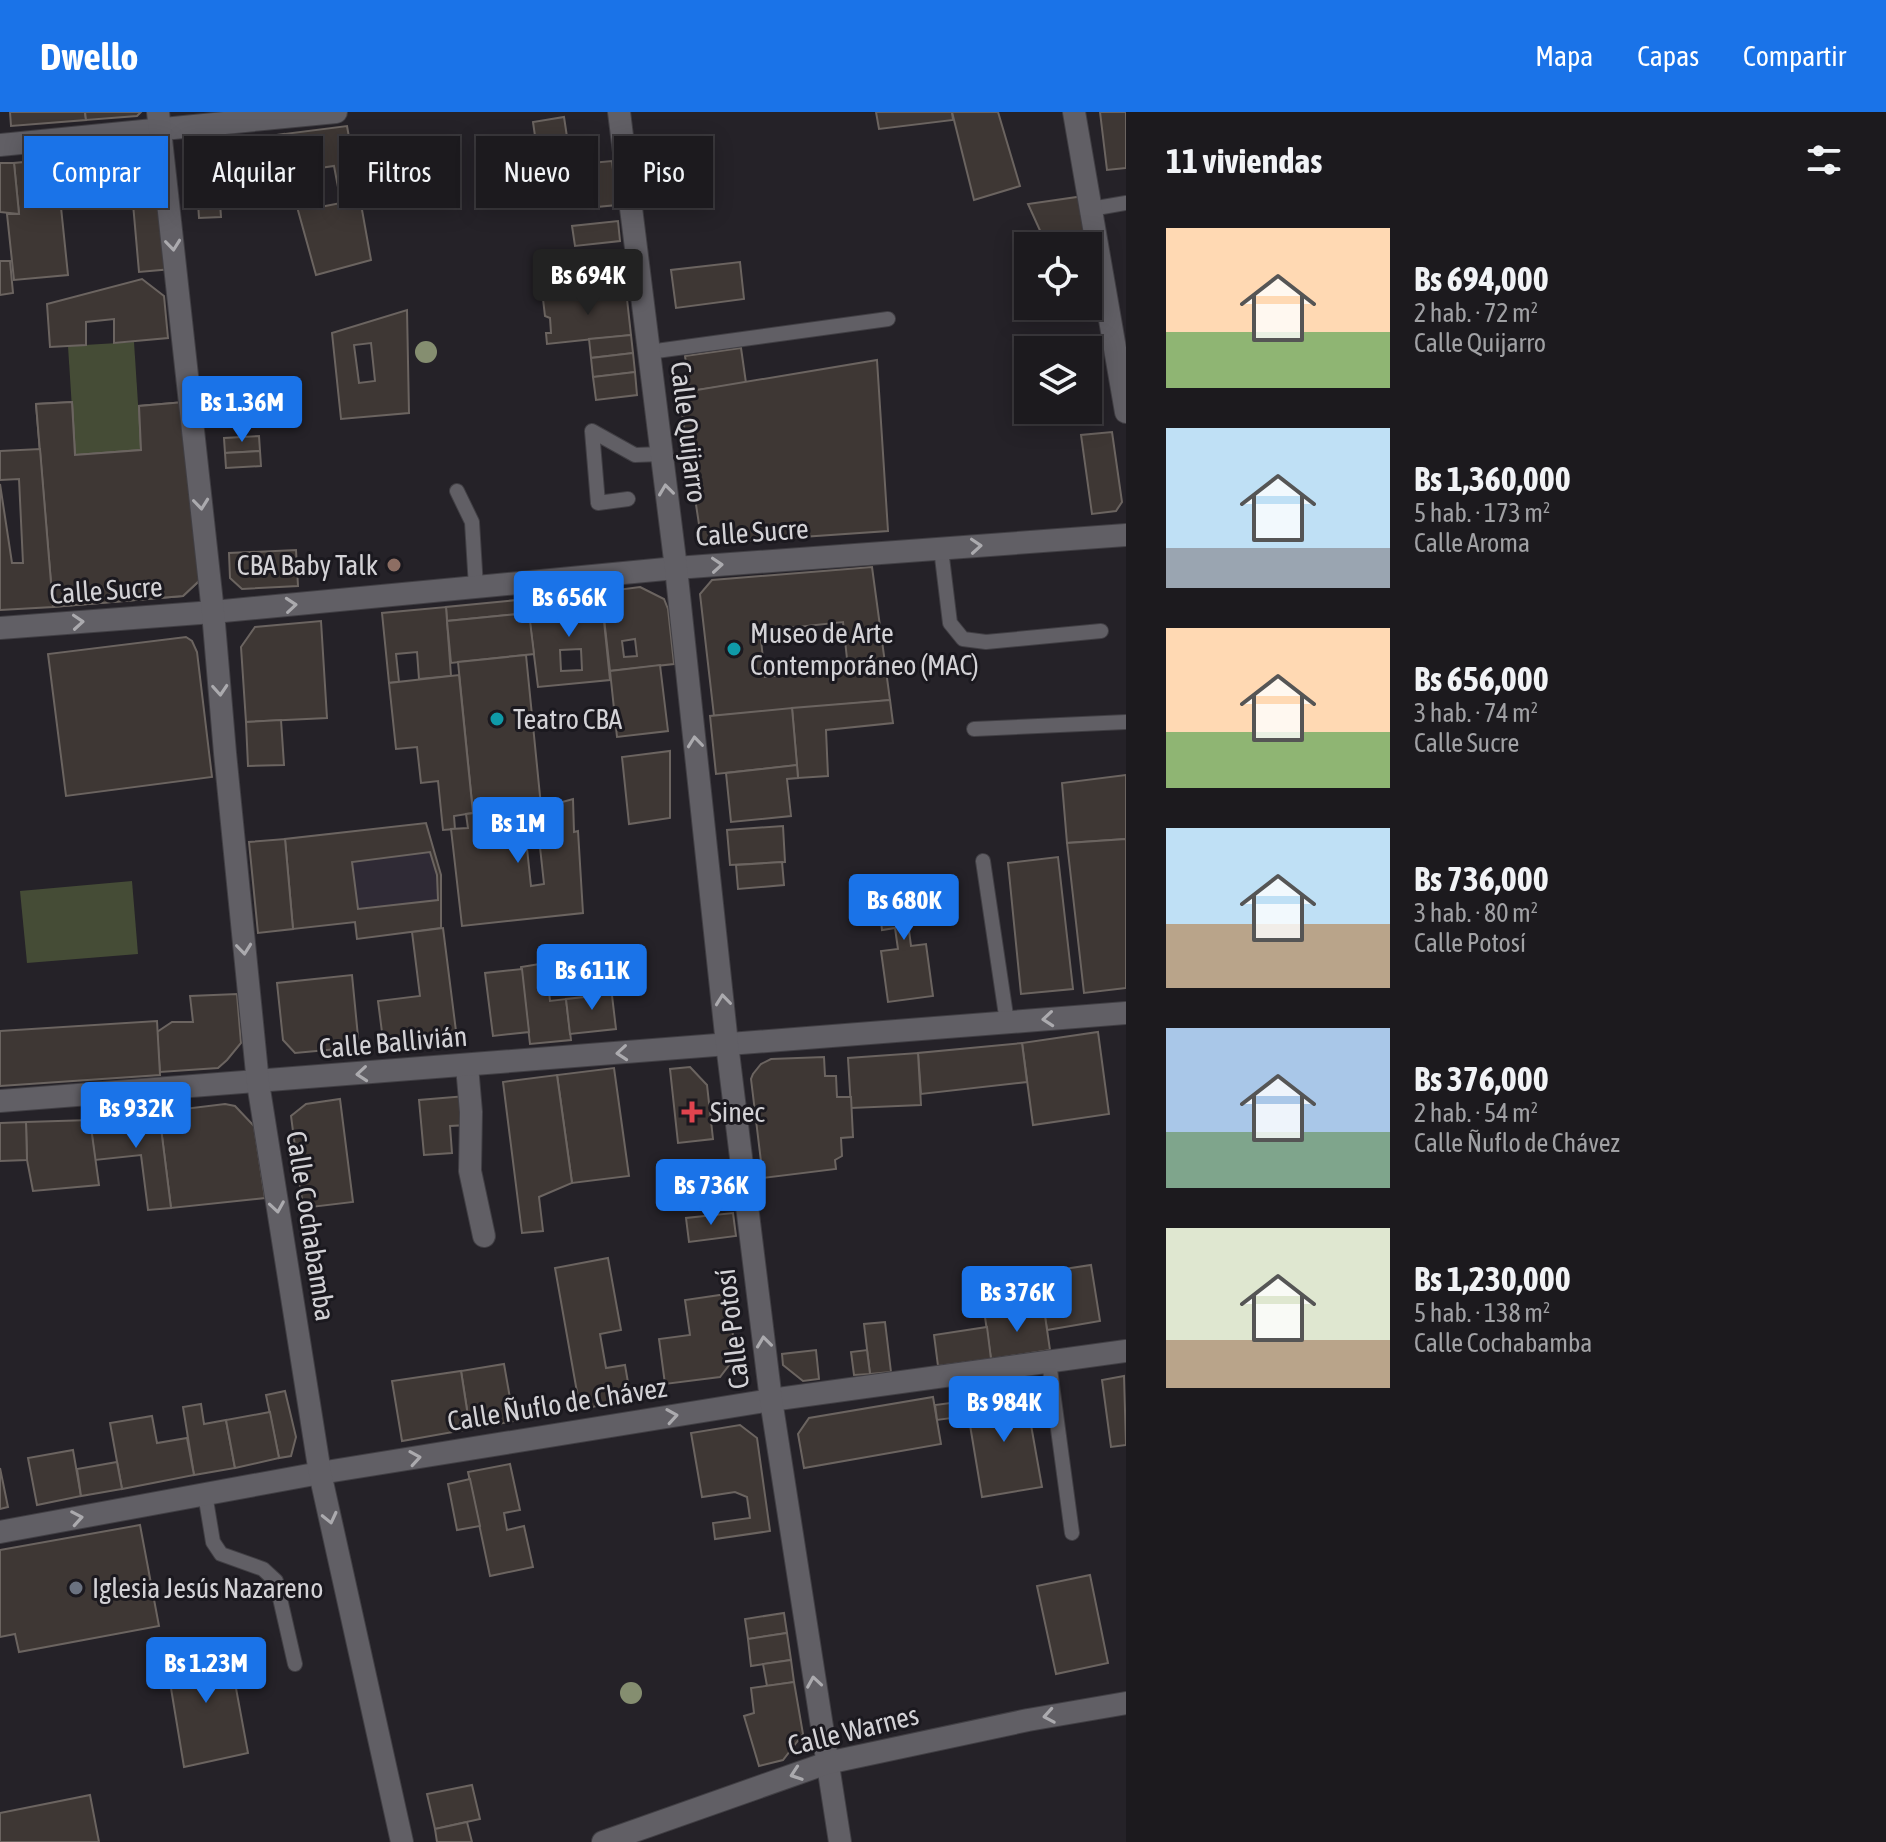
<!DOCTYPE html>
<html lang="es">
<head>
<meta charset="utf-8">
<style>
	:root { --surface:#1c1a1e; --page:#29272b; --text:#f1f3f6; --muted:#a0a1a4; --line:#3a383c; --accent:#1a73e8 }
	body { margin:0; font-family:"Asap Condensed",sans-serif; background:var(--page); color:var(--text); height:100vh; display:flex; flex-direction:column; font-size:30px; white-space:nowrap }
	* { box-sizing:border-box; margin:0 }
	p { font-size:26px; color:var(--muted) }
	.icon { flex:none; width:44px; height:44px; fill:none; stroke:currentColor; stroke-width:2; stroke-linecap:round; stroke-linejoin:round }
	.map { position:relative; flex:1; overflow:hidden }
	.sheet { display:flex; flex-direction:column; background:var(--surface); width:760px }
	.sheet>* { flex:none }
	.guide { position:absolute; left:24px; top:24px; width:760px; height:72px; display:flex; gap:16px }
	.tools { position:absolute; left:1014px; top:120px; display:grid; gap:16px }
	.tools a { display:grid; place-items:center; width:88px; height:88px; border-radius:0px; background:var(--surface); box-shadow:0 4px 20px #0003,0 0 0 2px var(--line); font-size:40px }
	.price { position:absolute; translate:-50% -68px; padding:0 18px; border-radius:8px; background:var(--accent); color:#fff; font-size:26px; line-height:52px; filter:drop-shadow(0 2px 4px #0008) }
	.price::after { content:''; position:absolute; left:50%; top:48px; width:24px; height:18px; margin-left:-12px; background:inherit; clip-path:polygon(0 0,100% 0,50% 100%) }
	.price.selected { background:#222; color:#fff }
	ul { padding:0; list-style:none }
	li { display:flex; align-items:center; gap:24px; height:200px; padding:0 40px }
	li span { display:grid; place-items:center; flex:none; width:224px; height:160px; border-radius:0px; color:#555 }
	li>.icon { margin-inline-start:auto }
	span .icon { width:96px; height:96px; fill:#fffc; stroke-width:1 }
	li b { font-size:34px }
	h2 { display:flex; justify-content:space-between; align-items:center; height:96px; padding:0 40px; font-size:34px }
	.pill { padding:0 28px; border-radius:0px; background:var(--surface); box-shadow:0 4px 20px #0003,0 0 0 2px var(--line); font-size:28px; line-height:72px }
	.pill.selected { background:var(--accent); color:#fff }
	header { display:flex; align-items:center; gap:48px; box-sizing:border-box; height:112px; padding:0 40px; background:var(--accent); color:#fff }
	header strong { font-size:38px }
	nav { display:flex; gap:44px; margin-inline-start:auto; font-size:28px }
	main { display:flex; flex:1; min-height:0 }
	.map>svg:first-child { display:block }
</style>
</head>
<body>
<header>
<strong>Dwello</strong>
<nav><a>Mapa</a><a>Capas</a><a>Compartir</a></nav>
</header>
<main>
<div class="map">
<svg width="1126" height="1730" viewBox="0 0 1126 1730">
	<rect width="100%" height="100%" fill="#252228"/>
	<polygon fill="#2f2a35" points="426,711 441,763 441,816 357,827 355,810 258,821 249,730"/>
	<g fill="#454c36">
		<polygon points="134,230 141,338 75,343 68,234"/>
		<polygon points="132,769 138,842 27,851 20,779"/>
	</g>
	<g fill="#3e3734" stroke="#6b6460" stroke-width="2" fill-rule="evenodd">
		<polygon points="10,0 85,0 86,8 11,14"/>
		<polygon points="85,0 141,0 137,4 86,8"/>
		<polygon points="876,0 952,0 953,8 879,17"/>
		<polygon points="952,0 998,0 1020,74 974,88"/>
		<polygon points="1100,0 1126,0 1126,56 1107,58"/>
		<polygon points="564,5 572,58 555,61 554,50 539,52 533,10"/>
		<path d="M347 14 371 148 316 163 289 66 284 22ZM334 54 341 91 320 95 313 57Z"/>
		<polygon points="284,22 289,66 265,69 248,61 242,28"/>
		<polygon points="242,28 248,61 233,75 219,76 221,105 199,106 195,44 207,33"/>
		<polygon points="137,40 162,57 172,157 139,160 131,69 59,75 56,47"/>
		<polygon points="56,47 68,163 14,168 7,102 19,102 14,51"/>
		<polygon points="612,49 617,93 576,97 576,71 573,71 572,58 591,51"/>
		<polygon points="0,51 14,51 19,102 0,100"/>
		<polygon points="1084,84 1092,148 1088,148 1088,134 1047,134 1028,92"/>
		<polygon points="618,109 620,129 575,134 572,114"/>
		<polygon points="0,149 10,149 13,181 0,183"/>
		<polygon points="740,150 744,187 676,196 671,158"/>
		<polygon points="624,157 626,178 589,182 586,162"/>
		<polygon points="142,167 164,184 168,226 114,231 114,207 86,210 86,233 50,235 47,192"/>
		<polygon points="626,178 631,223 547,232 546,221 551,221 550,206 545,204 543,187"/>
		<path d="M407 198 409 301 341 307 332 221ZM371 231 375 269 359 271 354 233Z"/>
		<polygon points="631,223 633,241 591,246 589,227"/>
		<polygon points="741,236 746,271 690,279 685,244"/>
		<polygon points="633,241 635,260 593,265 591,246"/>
		<polygon points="877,248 888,419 702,432 679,281"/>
		<polygon points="635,260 637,283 596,288 593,265"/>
		<path d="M72 290 75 343 141 338 139 294 184 290 200 468 183 484 53 495 36 292ZM145 389 148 437 84 441 81 393Z"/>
		<polygon points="72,290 75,343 141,338 139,294 184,290 200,468 183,484 53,495 36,292"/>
		<polygon points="1112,320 1122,390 1116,399 1092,402 1081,323"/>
		<polygon points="259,324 260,339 225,341 224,326"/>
		<polygon points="40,337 53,495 0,498 0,372 12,451 23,451 19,367 0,368 0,339"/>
		<polygon points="260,339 261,354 226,356 225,341"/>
		<polygon points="296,438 298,474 242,477 230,466 229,441"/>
		<path d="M872 455 890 588 714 604 700 482 712 468ZM843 510 848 556 765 565 760 519Z"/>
		<path d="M640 475 664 487 668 497 674 552 610 559 601 480ZM635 527 637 544 624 545 622 529Z"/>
		<path d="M601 480 610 568 538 575 527 487ZM581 537 582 558 561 559 560 538Z"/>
		<polygon points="527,487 529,501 447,509 446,495"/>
		<polygon points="446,495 451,564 419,567 417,540 396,542 399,570 389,571 382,501"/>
		<polygon points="529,501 534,542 451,551 447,509"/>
		<polygon points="321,509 327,606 246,610 241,535 255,515"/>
		<polygon points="186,525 192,529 197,540 212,665 66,684 48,542"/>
		<polygon points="526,543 541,694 473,701 458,550"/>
		<polygon points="660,553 668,619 617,625 610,559"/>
		<polygon points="459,563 473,701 454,704 455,717 443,718 438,669 421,671 417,635 396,637 389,571"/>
		<polygon points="890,588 893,611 826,618 828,664 798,666 792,596"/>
		<polygon points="792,596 797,653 716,662 710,604"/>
		<polygon points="281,608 284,653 248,654 246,610"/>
		<polygon points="670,639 670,706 629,712 622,645"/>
		<polygon points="797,653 798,666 787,667 791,704 731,710 726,661"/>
		<polygon points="1126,663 1126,727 1067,731 1062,671"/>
		<path d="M573 687 574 720 578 719 583 801 462 814 451 717 468 716 466 702 555 692ZM539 726 544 772 531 774 526 727Z"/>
		<path d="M426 711 441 763V816L357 827 355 810 293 817 285 727ZM430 740 437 763 438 788 358 797 352 750Z"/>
		<polygon points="783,714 785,750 730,753 727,718"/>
		<polygon points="285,727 293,817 258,821 249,730"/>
		<polygon points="1126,727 1126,876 1084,881 1067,731"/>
		<polygon points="1058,745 1073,877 1021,882 1008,751"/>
		<polygon points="782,750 784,773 738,777 736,753"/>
		<polygon points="918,767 924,809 908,811 911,834 926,832 933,884 888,890 881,839 898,837 895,816 882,818 877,773"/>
		<polygon points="443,816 457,927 384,936 378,889 420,884 412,820"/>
		<polygon points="546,851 550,889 566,887 571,928 530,932 521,855"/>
		<polygon points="522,857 529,920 493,924 485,861"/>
		<polygon points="352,863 359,935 295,941 283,928 277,871"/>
		<polygon points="611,875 616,917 570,922 566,887 584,885 583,879"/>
		<polygon points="237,882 241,931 227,948 218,956 160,960 157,920 172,910 193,910 190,884"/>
		<polygon points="157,909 160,963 0,974 0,919"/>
		<polygon points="1098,920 1109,1002 1033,1013 1022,931"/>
		<polygon points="1022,931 1027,970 921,982 918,941"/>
		<polygon points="918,941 921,993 851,996 848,946"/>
		<polygon points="824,945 825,964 836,964 837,985 851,985 853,1025 841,1026 842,1044 835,1048 836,1057 763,1066 751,967 753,962 761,952 771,947"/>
		<polygon points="690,955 707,973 713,1027 678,1031 670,957"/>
		<polygon points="614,956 629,1064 572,1071 557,963"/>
		<polygon points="557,963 572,1071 539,1085 543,1119 522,1121 503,970"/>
		<polygon points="466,984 468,1013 450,1014 452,1041 424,1043 419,988"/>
		<polygon points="340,987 353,1090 303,1096 291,1004 306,992"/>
		<polygon points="225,992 235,994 254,1014 265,1086 171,1096 159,1000"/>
		<polygon points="159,1000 171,1096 148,1098 141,1043 95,1048 90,1008"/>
		<polygon points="90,1008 99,1073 33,1079 27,1048 26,1010"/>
		<polygon points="26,1010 27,1048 0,1049 0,1011"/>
		<polygon points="733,1101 736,1124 689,1130 686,1106"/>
		<polygon points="608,1146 621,1218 600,1222 606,1256 625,1253 631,1288 580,1297 555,1156"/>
		<polygon points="1091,1153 1100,1209 1047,1218 1038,1161"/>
		<polygon points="727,1182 736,1244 720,1265 665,1272 659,1227 690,1223 685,1188"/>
		<polygon points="1044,1197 1050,1238 991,1247 985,1205"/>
		<polygon points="885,1210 891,1260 870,1262 864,1212"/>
		<polygon points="987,1215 991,1247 938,1254 934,1223"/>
		<polygon points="816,1238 819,1267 803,1269 783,1253 782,1242"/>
		<polygon points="867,1238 870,1262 854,1263 851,1240"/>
		<polygon points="504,1252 514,1309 470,1317 461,1259"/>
		<polygon points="461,1259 470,1317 402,1329 392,1269"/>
		<polygon points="1124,1264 1126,1333 1111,1335 1102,1268"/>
		<polygon points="285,1279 296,1325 291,1344 279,1346 266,1283"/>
		<polygon points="1025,1279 1042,1375 982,1385 966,1289"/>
		<polygon points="933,1285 941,1332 804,1356 798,1322 809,1306"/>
		<polygon points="966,1289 967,1304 937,1308 935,1293"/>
		<polygon points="201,1292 204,1312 226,1308 235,1356 194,1363 183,1295"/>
		<polygon points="270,1300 279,1346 235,1356 226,1308"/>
		<polygon points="152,1304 157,1331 187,1326 194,1363 122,1377 110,1311"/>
		<polygon points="740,1313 757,1326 770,1419 715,1427 713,1411 750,1406 747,1385 735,1380 702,1385 691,1321"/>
		<polygon points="73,1338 81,1384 37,1393 28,1346"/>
		<polygon points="117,1350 122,1377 81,1384 77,1357"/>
		<polygon points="510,1352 520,1398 504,1401 507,1418 524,1414 533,1455 490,1464 468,1360"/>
		<polygon points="0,1356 8,1395 0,1397"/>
		<polygon points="470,1367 480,1414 457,1418 448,1372"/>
		<polygon points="140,1413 159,1514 19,1540 15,1522 0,1525 0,1438"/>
		<polygon points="1090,1463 1108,1551 1056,1562 1037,1474"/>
		<polygon points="784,1501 787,1521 748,1527 745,1507"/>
		<polygon points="787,1521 791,1548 751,1554 748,1527"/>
		<polygon points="228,1533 248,1641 184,1655 165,1540"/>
		<polygon points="791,1548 794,1570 767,1574 763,1552"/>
		<polygon points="794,1570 803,1622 783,1648 759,1654 744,1604 754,1601 751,1576"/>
		<polygon points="472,1673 480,1707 435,1717 427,1682"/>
		<polygon points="90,1683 99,1730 0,1730 0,1701"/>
		<polygon points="467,1710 472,1730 437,1730 435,1717"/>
	</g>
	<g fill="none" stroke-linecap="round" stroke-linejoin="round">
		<g stroke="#413f44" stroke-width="16">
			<g id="service">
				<polyline points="1091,97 1126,91"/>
				<polyline points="649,240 888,207"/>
				<polyline points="457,379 472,410 476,475"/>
				<polyline points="628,387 598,391 592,319 635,343 662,342"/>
				<polyline points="941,437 950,511 963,527 986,530 1101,519"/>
				<polyline points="974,617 1126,610"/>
				<polyline points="983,749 1007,910"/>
				<polyline points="1049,1250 1072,1421"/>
				<polyline points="205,1382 213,1430 221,1442 263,1457 276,1469 295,1552"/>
			</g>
		</g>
		<g stroke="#413f44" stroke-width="24">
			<g id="minor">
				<polyline points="1074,0 1126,300"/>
				<polyline points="0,33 336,0"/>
				<polyline points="0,516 213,500 676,456 1126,423"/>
				<polyline points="467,954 471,1000 470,1059 484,1124"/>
				<polyline points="0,989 1126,901"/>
				<polyline points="0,1420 320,1361 771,1288 1126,1239"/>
			</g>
		</g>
		<g stroke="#413f44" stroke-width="24">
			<g id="tertiary">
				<polyline points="158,0 213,500 225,641 258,971 320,1361 402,1730"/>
				<polyline points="619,0 676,456 727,932 771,1288 840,1730"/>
				<polyline points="603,1730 827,1651 1028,1608 1126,1591"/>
			</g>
		</g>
		<use href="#service" stroke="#615f65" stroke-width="14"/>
		<use href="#minor" stroke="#615f65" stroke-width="22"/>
		<use href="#tertiary" stroke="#615f65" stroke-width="22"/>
	</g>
	<g fill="#858e70">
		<circle cx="586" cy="33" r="11"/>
		<circle cx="539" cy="80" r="11"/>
		<circle cx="426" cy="240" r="11"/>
		<circle cx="631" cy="1581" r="11"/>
	</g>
	<defs><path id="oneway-chevron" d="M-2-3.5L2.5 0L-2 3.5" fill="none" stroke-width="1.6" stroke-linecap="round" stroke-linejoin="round" transform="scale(2)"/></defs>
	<g stroke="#abaaae">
		<use href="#oneway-chevron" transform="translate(173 133) rotate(84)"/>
		<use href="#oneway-chevron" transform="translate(666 378) rotate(-97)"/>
		<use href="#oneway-chevron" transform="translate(201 392) rotate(84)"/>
		<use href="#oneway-chevron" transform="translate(976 434) rotate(-4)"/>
		<use href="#oneway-chevron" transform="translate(717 453) rotate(-4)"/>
		<use href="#oneway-chevron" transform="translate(291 493) rotate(-5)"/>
		<use href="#oneway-chevron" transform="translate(78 510) rotate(-4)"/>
		<use href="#oneway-chevron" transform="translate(220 578) rotate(86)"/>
		<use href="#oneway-chevron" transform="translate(695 630) rotate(-96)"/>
		<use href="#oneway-chevron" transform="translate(244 837) rotate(84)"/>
		<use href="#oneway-chevron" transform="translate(723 888) rotate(-96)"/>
		<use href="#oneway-chevron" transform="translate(1048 907) rotate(175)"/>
		<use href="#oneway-chevron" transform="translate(622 941) rotate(175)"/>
		<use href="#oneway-chevron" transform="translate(362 962) rotate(175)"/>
		<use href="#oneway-chevron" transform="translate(277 1095) rotate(81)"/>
		<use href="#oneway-chevron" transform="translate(764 1230) rotate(-97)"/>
		<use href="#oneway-chevron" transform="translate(672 1304) rotate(-9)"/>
		<use href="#oneway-chevron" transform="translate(415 1346) rotate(-9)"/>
		<use href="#oneway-chevron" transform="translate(77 1406) rotate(-10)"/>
		<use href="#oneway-chevron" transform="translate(330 1406) rotate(77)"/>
		<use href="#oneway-chevron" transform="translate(814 1570) rotate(-99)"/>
		<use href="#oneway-chevron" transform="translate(1049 1604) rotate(170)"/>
		<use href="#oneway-chevron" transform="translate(796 1662) rotate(161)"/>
	</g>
	<circle fill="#8d6e63" stroke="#1b191f" stroke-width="3" cx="394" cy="453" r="8"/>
	<g fill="#0f9aa8" stroke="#1b191f" stroke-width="3">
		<circle cx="734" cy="537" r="8"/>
		<circle cx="497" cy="607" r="8"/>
	</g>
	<path fill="#e0444e" stroke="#1b191f" stroke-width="3" d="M688 988h8v8h8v8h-8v8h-8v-8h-8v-8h8z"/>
	<circle fill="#6b7280" stroke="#1b191f" stroke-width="3" cx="76" cy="1476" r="8"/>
	<g text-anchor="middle" stroke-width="6" stroke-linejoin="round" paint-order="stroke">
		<g font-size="28" fill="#d3d2d6" stroke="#1b191f">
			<text transform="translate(689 320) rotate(83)" y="10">Calle Quijarro</text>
			<text transform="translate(752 420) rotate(-4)" y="10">Calle Sucre</text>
			<text transform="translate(106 478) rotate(-4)" y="10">Calle Sucre</text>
			<text transform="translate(393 930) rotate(-5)" y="10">Calle Ballivián</text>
			<text transform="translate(311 1114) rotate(81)" y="10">Calle Cochabamba</text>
			<text transform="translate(732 1217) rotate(-97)" y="10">Calle Potosí</text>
			<text transform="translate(557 1292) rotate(-9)" y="10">Calle Ñuflo de Chávez</text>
			<text transform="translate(853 1618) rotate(-14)" y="10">Calle Warnes</text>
		</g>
		<g font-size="28" fill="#d3d2d6" stroke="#1b191f" text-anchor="start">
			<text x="378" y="463" text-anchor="end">CBA Baby Talk</text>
			<text x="750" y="531">Museo de Arte<tspan x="750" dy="32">Contemporáneo (MAC)</tspan></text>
			<text x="513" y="617">Teatro CBA</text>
			<text x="710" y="1010">Sinec</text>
			<text x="92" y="1486">Iglesia Jesús Nazareno</text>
		</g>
	</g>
</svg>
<div class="tools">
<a><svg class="icon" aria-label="locate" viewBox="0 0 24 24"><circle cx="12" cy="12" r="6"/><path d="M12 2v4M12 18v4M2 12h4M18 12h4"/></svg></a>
<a><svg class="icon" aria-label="layers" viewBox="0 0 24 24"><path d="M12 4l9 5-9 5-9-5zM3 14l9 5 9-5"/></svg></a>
</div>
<b class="price selected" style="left:588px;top:205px">Bs 694K</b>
<b class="price" style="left:242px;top:332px">Bs 1.36M</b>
<b class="price" style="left:569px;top:527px">Bs 656K</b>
<b class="price" style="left:518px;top:753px">Bs 1M</b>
<b class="price" style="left:904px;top:830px">Bs 680K</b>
<b class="price" style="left:592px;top:900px">Bs 611K</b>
<b class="price" style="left:136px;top:1038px">Bs 932K</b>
<b class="price" style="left:711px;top:1115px">Bs 736K</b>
<b class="price" style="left:1017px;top:1222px">Bs 376K</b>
<b class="price" style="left:1004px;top:1332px">Bs 984K</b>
<b class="price" style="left:206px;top:1593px">Bs 1.23M</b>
<div class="guide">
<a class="pill selected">Comprar</a>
<a class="pill">Alquilar</a>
<a class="pill">Filtros</a>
<a class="pill">Nuevo</a>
<a class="pill">Piso</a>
</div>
</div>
<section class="sheet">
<h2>11 viviendas<svg class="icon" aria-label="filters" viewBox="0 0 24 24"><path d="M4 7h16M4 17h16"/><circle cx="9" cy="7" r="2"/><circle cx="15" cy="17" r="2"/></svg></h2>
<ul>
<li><span style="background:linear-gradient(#ffd9b3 65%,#8fb573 0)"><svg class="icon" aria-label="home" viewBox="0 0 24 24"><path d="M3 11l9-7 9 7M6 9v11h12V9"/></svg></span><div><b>Bs 694,000</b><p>2 hab. · 72 m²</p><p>Calle Quijarro</p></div></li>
<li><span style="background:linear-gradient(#bfe0f5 75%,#9aa5b1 0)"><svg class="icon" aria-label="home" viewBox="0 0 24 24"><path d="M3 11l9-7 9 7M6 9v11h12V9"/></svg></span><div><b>Bs 1,360,000</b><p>5 hab. · 173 m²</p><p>Calle Aroma</p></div></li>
<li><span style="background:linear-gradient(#ffd9b3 65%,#8fb573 0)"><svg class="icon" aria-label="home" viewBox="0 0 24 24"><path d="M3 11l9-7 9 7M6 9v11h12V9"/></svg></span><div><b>Bs 656,000</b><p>3 hab. · 74 m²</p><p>Calle Sucre</p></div></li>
<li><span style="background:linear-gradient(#bfe0f5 60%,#b9a48a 0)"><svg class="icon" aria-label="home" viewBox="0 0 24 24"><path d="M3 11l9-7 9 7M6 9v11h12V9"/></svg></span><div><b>Bs 736,000</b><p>3 hab. · 80 m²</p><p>Calle Potosí</p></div></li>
<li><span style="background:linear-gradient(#a9c7e8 65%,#7fa58c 0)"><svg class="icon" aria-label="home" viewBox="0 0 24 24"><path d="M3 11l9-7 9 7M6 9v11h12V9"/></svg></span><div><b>Bs 376,000</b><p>2 hab. · 54 m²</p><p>Calle Ñuflo de Chávez</p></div></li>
<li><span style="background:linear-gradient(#dfe7d0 70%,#b9a48a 0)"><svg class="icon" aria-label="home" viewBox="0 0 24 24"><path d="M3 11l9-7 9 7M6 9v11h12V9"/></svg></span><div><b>Bs 1,230,000</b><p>5 hab. · 138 m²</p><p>Calle Cochabamba</p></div></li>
</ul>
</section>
</main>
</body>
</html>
